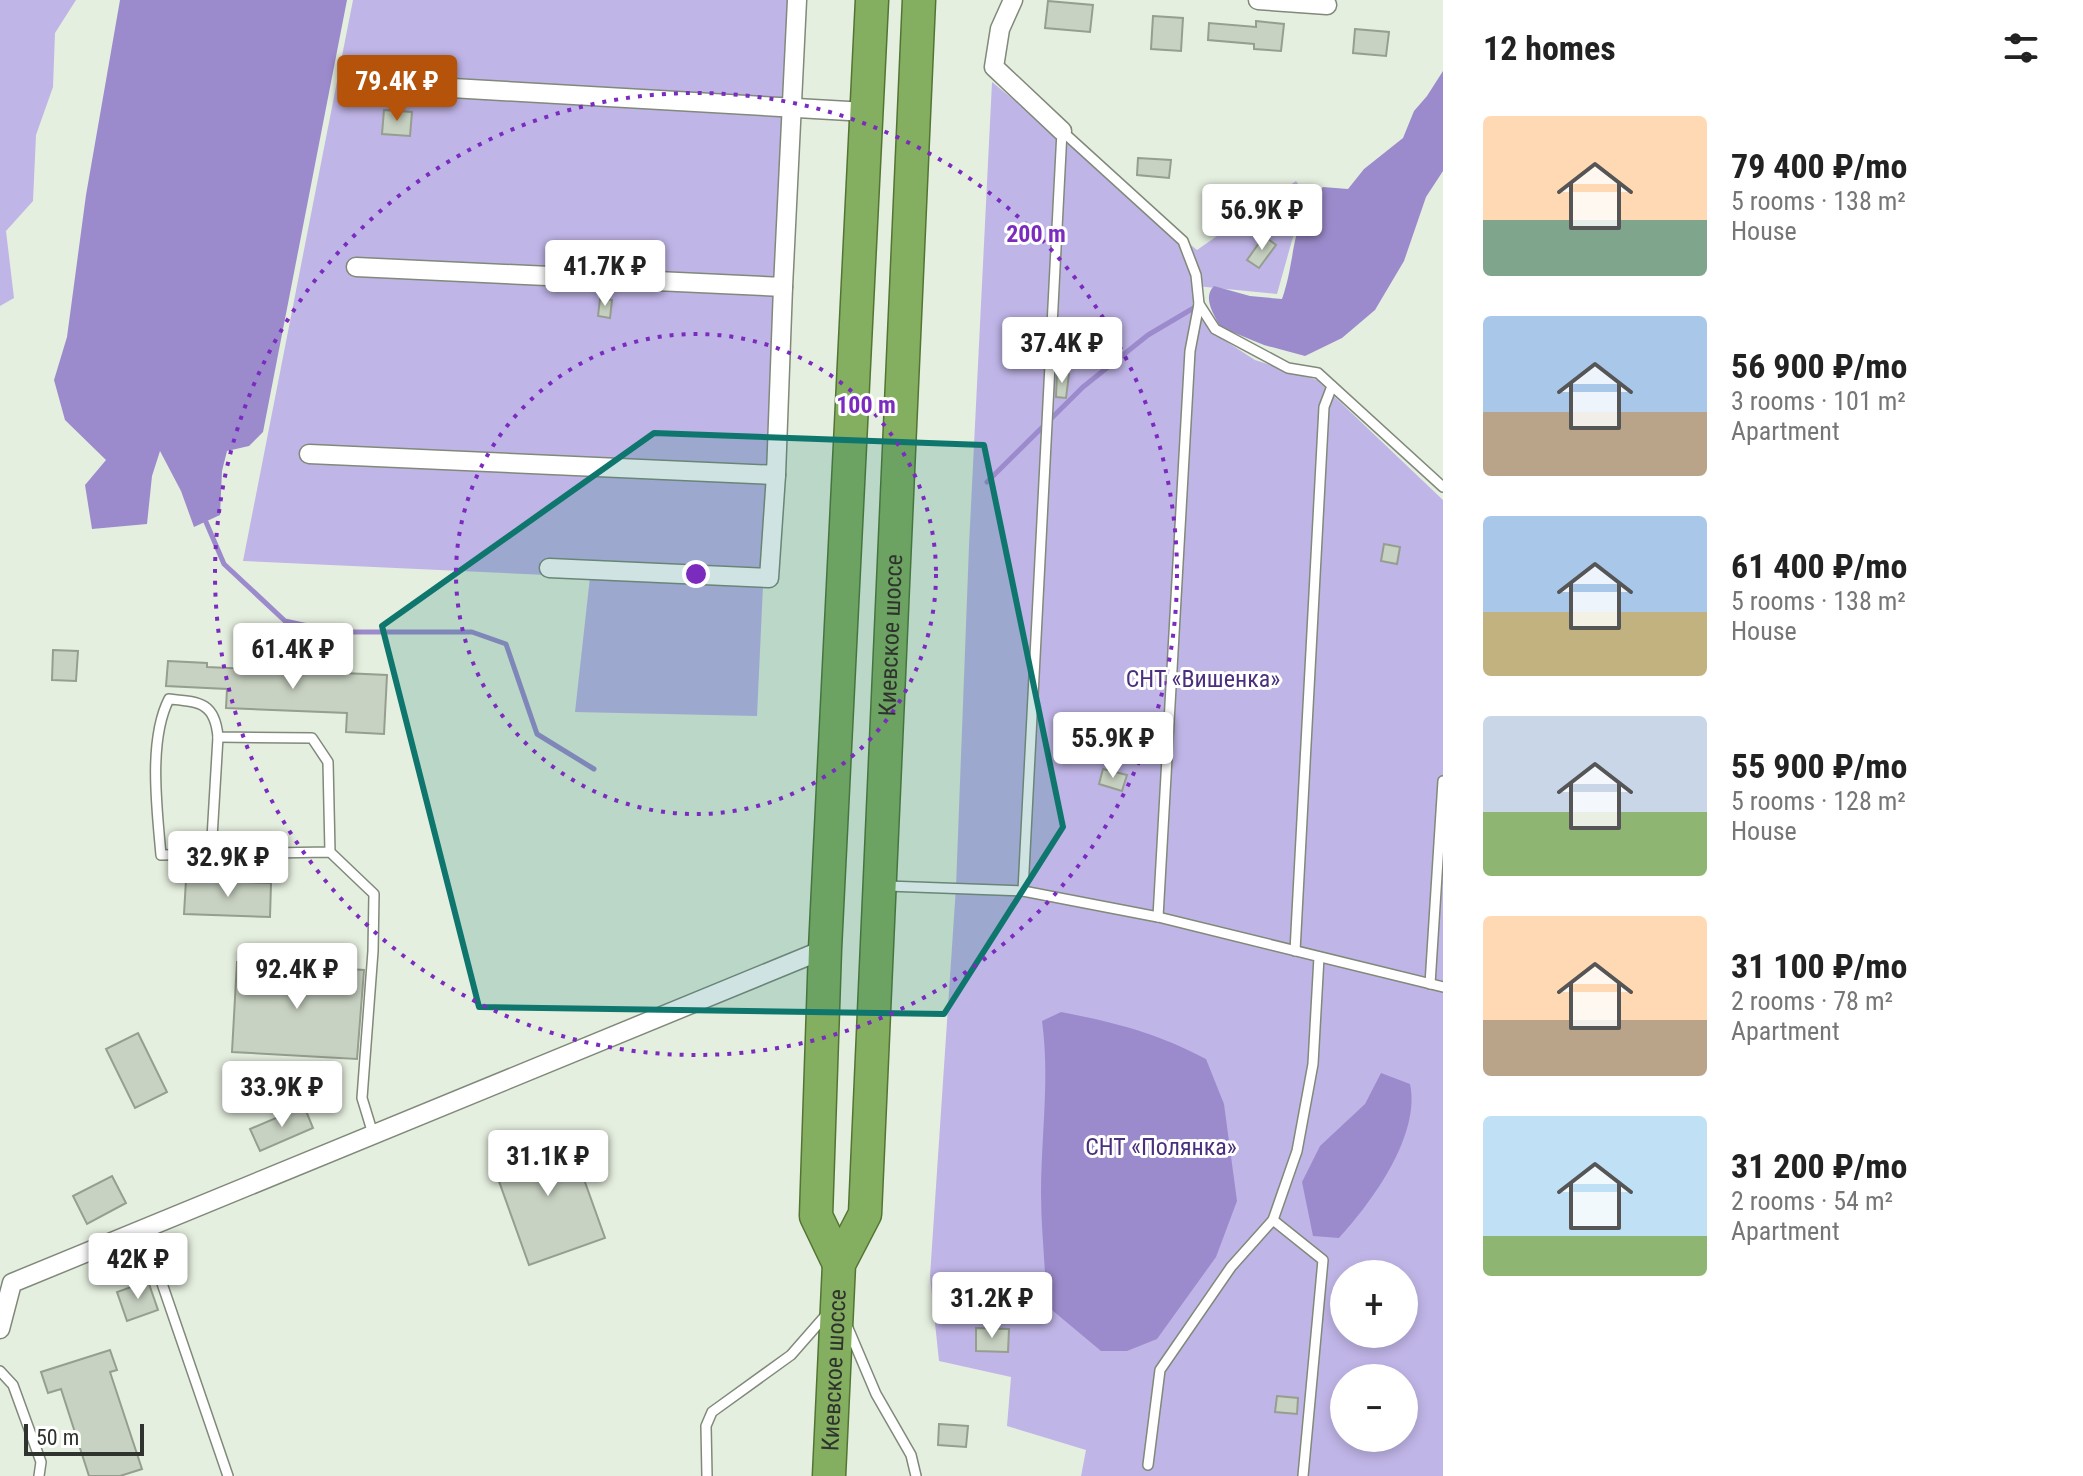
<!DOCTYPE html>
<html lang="en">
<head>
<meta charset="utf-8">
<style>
	:root { --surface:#fff; --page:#f2f2f2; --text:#222; --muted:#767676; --accent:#b45309 }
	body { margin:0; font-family:"Roboto Condensed",sans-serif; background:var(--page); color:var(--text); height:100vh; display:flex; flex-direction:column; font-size:30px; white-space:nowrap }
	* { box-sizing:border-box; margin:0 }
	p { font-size:26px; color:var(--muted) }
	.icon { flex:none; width:44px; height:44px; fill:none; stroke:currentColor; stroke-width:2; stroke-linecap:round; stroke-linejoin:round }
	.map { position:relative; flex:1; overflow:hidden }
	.side { display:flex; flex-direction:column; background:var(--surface); width:640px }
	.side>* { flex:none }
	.fabs { position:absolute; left:1330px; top:1260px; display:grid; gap:16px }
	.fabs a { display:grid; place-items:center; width:88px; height:88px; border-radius:50%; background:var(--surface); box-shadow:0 4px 12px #0003; font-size:40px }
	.scale { position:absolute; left:24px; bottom:20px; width:120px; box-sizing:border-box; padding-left:8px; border:4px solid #2f332d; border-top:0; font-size:22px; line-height:28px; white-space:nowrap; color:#2f332d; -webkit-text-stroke:6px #fff; paint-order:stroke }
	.price { position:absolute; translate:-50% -68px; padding:0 18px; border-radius:8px; background:#fff; color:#222; font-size:26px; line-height:52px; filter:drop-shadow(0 2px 4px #0008) }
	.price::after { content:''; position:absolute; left:50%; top:48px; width:24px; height:18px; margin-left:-12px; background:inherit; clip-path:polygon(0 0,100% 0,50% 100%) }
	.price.active { background:var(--accent); color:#fff }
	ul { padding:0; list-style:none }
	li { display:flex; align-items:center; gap:24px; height:200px; padding:0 40px }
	li span { display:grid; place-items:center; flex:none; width:224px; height:160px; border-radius:8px; color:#555 }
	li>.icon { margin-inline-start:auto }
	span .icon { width:96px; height:96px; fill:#fffc; stroke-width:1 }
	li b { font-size:34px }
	h2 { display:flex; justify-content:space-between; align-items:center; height:96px; padding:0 40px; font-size:34px }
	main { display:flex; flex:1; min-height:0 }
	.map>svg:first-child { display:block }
</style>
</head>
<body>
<main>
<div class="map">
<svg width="1443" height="1476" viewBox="0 0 1443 1476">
	<rect width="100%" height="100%" fill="#e5efdf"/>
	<g fill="#c0b5e7" fill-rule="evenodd">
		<polygon points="0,0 76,0 55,33 53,87 36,135 33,201 6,231 14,298 0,306"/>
		<polygon points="353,0 790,0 757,716 575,712 590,577 243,561"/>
		<path d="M992 82 1197 250 1296 181 1305 194 1277 294 1196 286 1210 331 1255 360 1317 380 1443 500V1476H1081L1086 1450 1007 1426 1011 1377 939 1361 930 1276 956 887 969 546ZM1344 1274H1404V1334H1344ZM1344 1378H1404V1438H1344Z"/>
	</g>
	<g fill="#9c8bcc">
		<polygon points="120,0 347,0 263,432 249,446 227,451 222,471 220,515 194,527 181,491 160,451 152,476 147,524 92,529 85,485 106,460 65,420 54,380 67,337 86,195"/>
		<path d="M1443 71V171L1426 197 1404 261 1375 310 1342 338 1305 356 1264 345 1220 327C1214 314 1202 298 1214 286L1250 296 1282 299C1297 257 1289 220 1323 187L1348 189 1364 169 1403 138 1414 111 1427 96Z"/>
		<path d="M1061 1012C1117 1023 1154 1032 1206 1059L1224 1104 1237 1201 1216 1257 1157 1339 1127 1351H1101L1046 1305C1046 1268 1041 1231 1041 1194 1041 1136 1050 1079 1042 1021Z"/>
		<path d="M1381 1073 1410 1084C1421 1135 1372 1202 1339 1238L1313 1236 1302 1182 1320 1146 1365 1104Z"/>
	</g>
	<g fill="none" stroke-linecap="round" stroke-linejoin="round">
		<g stroke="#9c8bcc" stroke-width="5">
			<polyline points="987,482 1083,387 1148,335 1197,306"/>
			<polyline points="206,522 224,564 285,621 335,632 472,632 506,644 537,734 594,769"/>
		</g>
	</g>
	<g fill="#c8d2c2" stroke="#959e8f" stroke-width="2">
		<polygon points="1048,1 1093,5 1090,32 1045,28"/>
		<polygon points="1153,16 1183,18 1181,51 1151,49"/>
		<polygon points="1256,21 1284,24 1281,51 1254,49 1254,44 1208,40 1209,23 1256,27"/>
		<polygon points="1355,29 1389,32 1386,56 1353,53"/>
		<polygon points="384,110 412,112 410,136 382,134"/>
		<polygon points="1138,158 1171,160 1169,178 1137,175"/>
		<polygon points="1264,236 1276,245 1259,268 1247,260"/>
		<polygon points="600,299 612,300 610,318 598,316"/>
		<polygon points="1057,373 1069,374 1066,398 1056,397"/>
		<polygon points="1384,544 1400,547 1397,564 1381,561"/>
		<polygon points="53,650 78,651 76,681 52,680"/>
		<polygon points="168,661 207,663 207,667 387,675 384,734 346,732 347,713 226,708 227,689 166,686"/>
		<polygon points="1103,769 1127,775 1122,791 1099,784"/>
		<polygon points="186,880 271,883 270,917 184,914"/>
		<polygon points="237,962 364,970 357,1059 232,1052"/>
		<polygon points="138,1033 167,1092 135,1108 106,1049"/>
		<polygon points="304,1106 313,1128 260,1151 250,1129"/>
		<polygon points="567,1132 605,1238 529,1265 491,1159"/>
		<polygon points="112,1176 126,1203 87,1224 73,1196"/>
		<polygon points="148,1281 158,1310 127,1321 117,1292"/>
		<polygon points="976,1328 1009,1329 1008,1352 976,1351"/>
		<polygon points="110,1350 117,1370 110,1372 142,1469 120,1476 89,1476 61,1389 48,1393 41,1372"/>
		<polygon points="1277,1396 1298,1398 1297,1414 1275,1412"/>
		<polygon points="939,1424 968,1426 966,1447 938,1445"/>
	</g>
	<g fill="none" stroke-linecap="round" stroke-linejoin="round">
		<g stroke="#80897a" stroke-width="12">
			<g id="service">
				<polyline points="1062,131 1183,241 1196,275 1199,304 1215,329 1288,368 1318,373 1443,487"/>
				<path d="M330 852 161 855C157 809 148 740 169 699 199 702 215 702 218 737L312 738 328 762 330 852 374 894 373 951 362 1098 373 1134"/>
				<polyline points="211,855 218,737"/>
				<polyline points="887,886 1023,891 1158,917 1443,987"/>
				<polyline points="1023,891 1062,131"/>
				<polyline points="1158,917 1190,351 1199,304"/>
				<polyline points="1295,951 1324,407 1332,386"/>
				<polyline points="1430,984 1443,781"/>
				<polyline points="1273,1220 1323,1260 1303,1476"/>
				<polyline points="143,1228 228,1476"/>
				<polyline points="848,1328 876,1394 911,1455 916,1476"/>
				<polyline points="0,1371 13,1385 41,1462 39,1476"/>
				<polyline points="1148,1465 1160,1370 1231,1267 1273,1220 1297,1151 1313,1064 1319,957"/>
				<polyline points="707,1476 706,1426 712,1412 791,1355 826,1315"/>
			</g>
		</g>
		<g stroke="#80897a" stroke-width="21">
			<g id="minor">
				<polyline points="1013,0 1000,29 994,67 1062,131"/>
				<polyline points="1258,0 1327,5"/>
				<polyline points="383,84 866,112"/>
				<polyline points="356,267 783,287 797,0"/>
				<polyline points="309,454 776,475 783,287"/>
				<polyline points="549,568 769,578 776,475"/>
				<polyline points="0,1329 12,1283 825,949"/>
			</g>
		</g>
		<g stroke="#537534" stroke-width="35">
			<g id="trunk">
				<polyline points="839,1264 816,1216 825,949 872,0"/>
				<path id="s1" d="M829 1476 839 1264 865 1214 919 0"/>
			</g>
		</g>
		<use href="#service" stroke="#fff" stroke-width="9"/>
		<use href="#minor" stroke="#fff" stroke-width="18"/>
		<use href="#trunk" stroke="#84ae60" stroke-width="32"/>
	</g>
	<path fill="#0f766e" fill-opacity="0.2" stroke="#0f766e" stroke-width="6" stroke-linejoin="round" d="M654 433 984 445 1063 827 944 1014 479 1007 382 626Z"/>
	<g fill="none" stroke="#7b2cbf" stroke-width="4" stroke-dasharray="4 8">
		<circle cx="696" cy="574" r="240"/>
		<circle cx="696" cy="574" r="481"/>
	</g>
	<g text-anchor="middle" stroke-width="6" stroke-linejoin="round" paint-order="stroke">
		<g font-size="24" fill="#2f332d" stroke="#fff">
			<text dy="8" stroke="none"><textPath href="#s1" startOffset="848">Киевское шоссе</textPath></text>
			<text dy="8" stroke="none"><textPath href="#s1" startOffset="106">Киевское шоссе</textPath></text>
		</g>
		<g font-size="24" fill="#492f7d" stroke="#fff">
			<text x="1203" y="687">СНТ «Вишенка»</text>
			<text x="1161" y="1155">СНТ «Полянка»</text>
		</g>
	</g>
	<circle cx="696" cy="574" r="12" fill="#7b2cbf" stroke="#fff" stroke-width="4"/>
	<g font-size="24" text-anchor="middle" font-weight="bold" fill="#7b2cbf" stroke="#fff" stroke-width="6" stroke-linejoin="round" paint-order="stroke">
		<text x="1036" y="242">200 m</text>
		<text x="866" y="413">100 m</text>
	</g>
</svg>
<div class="fabs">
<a>+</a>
<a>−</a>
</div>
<div class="scale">50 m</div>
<b class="price active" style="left:397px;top:123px">79.4K ₽</b>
<b class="price" style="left:1262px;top:252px">56.9K ₽</b>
<b class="price" style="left:605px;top:308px">41.7K ₽</b>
<b class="price" style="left:1062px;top:385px">37.4K ₽</b>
<b class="price" style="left:293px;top:691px">61.4K ₽</b>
<b class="price" style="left:1113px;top:780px">55.9K ₽</b>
<b class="price" style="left:228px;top:899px">32.9K ₽</b>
<b class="price" style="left:297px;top:1011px">92.4K ₽</b>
<b class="price" style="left:282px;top:1129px">33.9K ₽</b>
<b class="price" style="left:548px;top:1198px">31.1K ₽</b>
<b class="price" style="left:138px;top:1301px">42K ₽</b>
<b class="price" style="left:992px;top:1340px">31.2K ₽</b>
</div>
<section class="side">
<h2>12 homes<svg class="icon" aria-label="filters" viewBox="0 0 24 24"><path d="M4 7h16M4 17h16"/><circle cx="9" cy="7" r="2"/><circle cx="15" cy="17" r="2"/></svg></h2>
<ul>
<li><span style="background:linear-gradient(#ffd9b3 65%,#7fa58c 0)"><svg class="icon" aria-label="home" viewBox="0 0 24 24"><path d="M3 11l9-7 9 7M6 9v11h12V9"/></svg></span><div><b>79 400 ₽/mo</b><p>5 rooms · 138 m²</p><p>House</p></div></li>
<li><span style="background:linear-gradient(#a9c7e8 60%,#b9a48a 0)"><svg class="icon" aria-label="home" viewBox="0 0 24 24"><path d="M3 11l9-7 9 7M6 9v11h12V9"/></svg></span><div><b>56 900 ₽/mo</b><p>3 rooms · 101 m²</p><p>Apartment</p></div></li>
<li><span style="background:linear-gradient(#a9c7e8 60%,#c2b280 0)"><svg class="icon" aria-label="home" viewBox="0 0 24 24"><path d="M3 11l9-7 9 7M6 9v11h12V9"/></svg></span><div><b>61 400 ₽/mo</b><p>5 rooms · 138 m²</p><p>House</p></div></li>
<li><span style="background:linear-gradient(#c9d6e8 60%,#8fb573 0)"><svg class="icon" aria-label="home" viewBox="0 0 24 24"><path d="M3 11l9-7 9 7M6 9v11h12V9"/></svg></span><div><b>55 900 ₽/mo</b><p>5 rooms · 128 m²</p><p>House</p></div></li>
<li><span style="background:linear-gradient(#ffd9b3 65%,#b9a48a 0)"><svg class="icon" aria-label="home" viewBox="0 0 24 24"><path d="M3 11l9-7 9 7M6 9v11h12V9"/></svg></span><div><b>31 100 ₽/mo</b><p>2 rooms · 78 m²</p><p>Apartment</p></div></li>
<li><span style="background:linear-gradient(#bfe0f5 75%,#8fb573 0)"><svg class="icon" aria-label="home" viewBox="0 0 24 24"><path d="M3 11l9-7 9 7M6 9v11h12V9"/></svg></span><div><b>31 200 ₽/mo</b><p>2 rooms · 54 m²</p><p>Apartment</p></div></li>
</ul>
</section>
</main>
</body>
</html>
